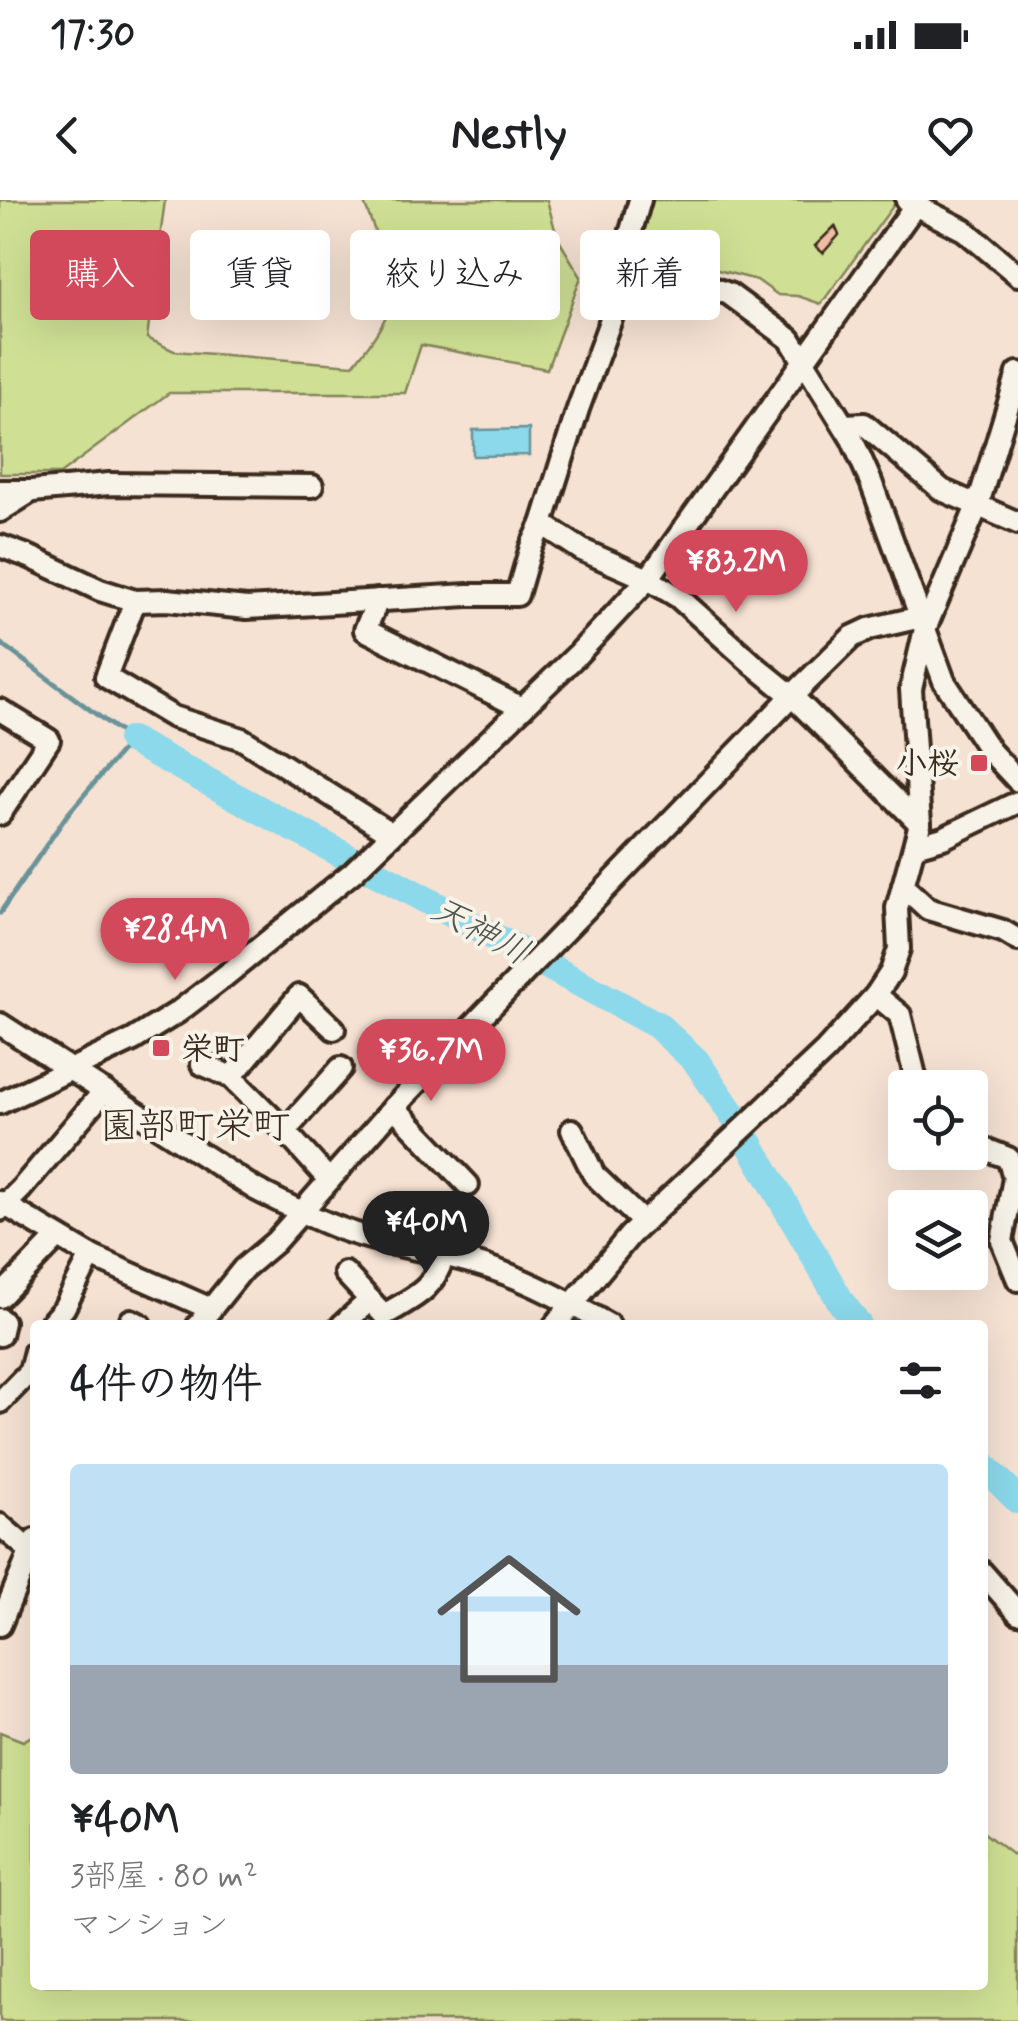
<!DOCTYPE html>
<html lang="ja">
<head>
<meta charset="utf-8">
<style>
	:root { --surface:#fff; --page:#f2f2f2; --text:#202124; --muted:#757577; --line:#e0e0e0; --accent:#d1495b }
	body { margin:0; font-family:Mynerve,"Klee One",sans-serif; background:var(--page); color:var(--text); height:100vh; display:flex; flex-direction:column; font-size:38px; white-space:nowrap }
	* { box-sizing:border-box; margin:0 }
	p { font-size:32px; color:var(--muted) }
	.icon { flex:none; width:55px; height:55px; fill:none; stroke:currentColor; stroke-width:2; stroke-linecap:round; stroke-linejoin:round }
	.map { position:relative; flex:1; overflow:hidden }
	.drawer { position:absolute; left:30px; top:1120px; width:958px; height:670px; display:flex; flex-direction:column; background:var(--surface); border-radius:10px; box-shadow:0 10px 40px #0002 }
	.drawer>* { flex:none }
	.top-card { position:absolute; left:30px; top:30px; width:960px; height:90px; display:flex; gap:20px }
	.tools { position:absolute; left:888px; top:870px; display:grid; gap:20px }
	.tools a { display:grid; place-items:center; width:100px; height:100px; border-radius:10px; background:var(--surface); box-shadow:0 10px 40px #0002; font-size:50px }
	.price { position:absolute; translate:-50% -85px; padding:0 22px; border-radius:35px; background:var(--accent); color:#fff; font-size:32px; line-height:65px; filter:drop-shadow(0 2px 5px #0008) }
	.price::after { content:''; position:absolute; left:50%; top:60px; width:30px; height:22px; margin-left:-15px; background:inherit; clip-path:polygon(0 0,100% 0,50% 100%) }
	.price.selected { background:#222; color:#fff }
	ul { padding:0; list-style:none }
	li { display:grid; align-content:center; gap:20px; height:530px; padding:0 40px }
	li+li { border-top:2px solid var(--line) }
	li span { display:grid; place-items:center; height:310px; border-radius:10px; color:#555 }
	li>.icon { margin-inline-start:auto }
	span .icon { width:180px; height:180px; fill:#fffc; stroke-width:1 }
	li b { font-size:42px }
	h2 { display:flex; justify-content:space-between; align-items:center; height:120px; padding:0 40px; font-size:42px }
	.tag { padding:0 35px; border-radius:10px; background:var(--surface); box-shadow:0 10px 40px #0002; font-size:35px; line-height:90px }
	.tag.selected { background:var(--accent); color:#fff }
	.status { display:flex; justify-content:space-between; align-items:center; height:70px; padding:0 50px; background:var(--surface); direction:ltr }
	.status svg { height:28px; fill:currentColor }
	header { display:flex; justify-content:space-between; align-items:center; height:130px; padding:0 40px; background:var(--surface); font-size:45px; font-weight:800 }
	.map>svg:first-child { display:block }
</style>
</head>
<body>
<div class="status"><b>17:30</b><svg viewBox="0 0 49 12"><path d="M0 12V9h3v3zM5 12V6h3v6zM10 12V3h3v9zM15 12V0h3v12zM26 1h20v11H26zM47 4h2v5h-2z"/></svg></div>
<header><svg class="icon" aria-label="back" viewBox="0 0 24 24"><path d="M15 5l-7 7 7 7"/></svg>Nestly<svg class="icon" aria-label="heart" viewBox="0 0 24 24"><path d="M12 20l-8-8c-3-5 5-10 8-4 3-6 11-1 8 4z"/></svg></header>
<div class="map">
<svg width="1018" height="1821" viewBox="0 0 1018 1821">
	<rect width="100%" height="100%" fill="#f5e2d3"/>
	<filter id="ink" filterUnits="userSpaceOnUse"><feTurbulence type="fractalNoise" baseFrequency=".01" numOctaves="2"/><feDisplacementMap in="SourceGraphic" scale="20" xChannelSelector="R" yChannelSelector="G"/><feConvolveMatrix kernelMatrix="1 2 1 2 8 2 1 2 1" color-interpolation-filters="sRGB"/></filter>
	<g filter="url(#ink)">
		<g fill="#cfe095" stroke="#85855a" stroke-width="2.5">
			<path d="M0 0H165L147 138 174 151 353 165C373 141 390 117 396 86L363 0H547L557 37 581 77 547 169 421 145 405 193H169L60 274H0Z"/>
			<polygon points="646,0 892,0 896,2 821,104 798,96 778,95 757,80 635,49"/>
			<polygon points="0,1532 23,1541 35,1534 35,1785 982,1785 983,1632 1018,1659 1018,1821 0,1821"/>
		</g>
		<polygon fill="#8bd9eb" stroke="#6b9399" stroke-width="2.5" points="529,229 529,255 473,256 473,230"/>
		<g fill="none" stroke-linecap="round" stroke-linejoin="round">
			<polyline stroke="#6b9399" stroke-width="5" points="0,443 131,540 67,615 0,713"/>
			<g stroke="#8bd9eb" stroke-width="28">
				<polyline points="131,540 657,825 696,861 736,920 841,1102 858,1125"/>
				<polyline points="982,1264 1018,1300"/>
			</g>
		</g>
		<polygon fill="#f0bca2" stroke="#3b2a1e" stroke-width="2.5" points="835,26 839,35 823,53 815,46"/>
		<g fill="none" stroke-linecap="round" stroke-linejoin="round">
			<g stroke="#3b2a1e" stroke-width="28">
				<g id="minor">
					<polyline points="907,1 964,30 1018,75"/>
					<polyline points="626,67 686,78 729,94 790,139 852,239 871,282 944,481 990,551 1018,581"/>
					<polyline points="845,225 864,224 942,290 1018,323"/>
					<polyline points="0,291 32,291 109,284 312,286"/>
					<polyline points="0,311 32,291"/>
					<polyline points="542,324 582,350 648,379 678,397 754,465 792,496 920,624"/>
					<polyline points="0,346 30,357 100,390 135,401 167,400 247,408 468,395 517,395 531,347 542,324 578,209 611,119 626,67 629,38 640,0"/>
					<polyline points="378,400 365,430 522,508"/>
					<polyline points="135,401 106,477 173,517 242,539 392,634"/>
					<polyline points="0,510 49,540 0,614"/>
					<polyline points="915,646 943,638 1018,602"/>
					<polyline points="903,686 928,709 1003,731 1018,740"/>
					<polyline points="876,795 900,815 918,888"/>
					<path d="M0 824 255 989C285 1004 315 1020 347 1031 393 1047 443 1052 490 1068 532 1082 570 1103 609 1125"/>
					<polyline points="202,864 231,877 285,931 329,980"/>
					<polyline points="231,877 299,796 334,829"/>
					<polyline points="0,903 133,840 178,812 225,776 353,672 578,454 648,379 919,0"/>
					<polyline points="394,907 468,985"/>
					<polyline points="572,930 594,975 643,1022"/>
					<polyline points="285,931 341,868"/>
					<polyline points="970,943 1008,958 1014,978 1002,1041 1018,1080"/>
					<polyline points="0,1002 91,1056 211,1109"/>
					<polyline points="0,1010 21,989 104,891"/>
					<path d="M345 1073 384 1115C414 1097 434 1091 444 1054"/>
					<polyline points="0,1097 58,1037"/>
					<polyline points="0,1119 3,1122 0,1135"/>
					<polyline points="131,1120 141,1125"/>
					<polyline points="49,1125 64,1108 91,1056"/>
					<polyline points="198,1125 243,1069 275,1042 394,907 792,496 852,437 869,429 921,417"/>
					<polyline points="342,1125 370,1100"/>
					<polyline points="555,1125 630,1035 825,851 876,795 891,772 899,749 897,708 920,624 911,489 925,429 978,304 1018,173"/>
					<polyline points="0,1202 30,1171 35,1151"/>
					<polyline points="0,1325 29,1350"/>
					<polyline points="982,1372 1018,1413"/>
					<polyline points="0,1425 35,1340"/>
				</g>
			</g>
			<use href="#minor" stroke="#f7f3e8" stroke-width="20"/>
		</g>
	</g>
	<g fill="#d1495b" stroke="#f7f3e8" stroke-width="4">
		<rect x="969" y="553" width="20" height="20" rx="5"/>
		<rect x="151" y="838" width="20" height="20" rx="5"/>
	</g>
	<g text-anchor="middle" stroke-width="8" stroke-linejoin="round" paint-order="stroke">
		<g font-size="32" font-weight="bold" fill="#3b2a1e" stroke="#f7f3e8" text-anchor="end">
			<text x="959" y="574">小桜</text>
			<text x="181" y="859" text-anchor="start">栄町</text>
		</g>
		<g font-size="35" font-style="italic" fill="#4f5651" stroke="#f7f3e8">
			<text transform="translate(481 730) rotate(28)" y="12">天神川</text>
		</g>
		<g font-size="38" fill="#3b2a1e" stroke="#f7f3e8">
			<text x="195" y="938">園部町栄町</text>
		</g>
	</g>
</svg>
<div class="tools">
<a><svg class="icon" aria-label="locate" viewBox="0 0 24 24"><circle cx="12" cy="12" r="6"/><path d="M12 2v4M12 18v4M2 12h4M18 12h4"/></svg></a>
<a><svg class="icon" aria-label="layers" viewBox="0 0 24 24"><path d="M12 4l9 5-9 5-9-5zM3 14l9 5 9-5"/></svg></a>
</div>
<b class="price" style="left:736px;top:415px">¥83.2M</b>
<b class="price" style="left:175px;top:783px">¥28.4M</b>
<b class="price" style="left:431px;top:904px">¥36.7M</b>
<b class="price selected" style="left:426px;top:1076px">¥40M</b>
<div class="top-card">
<a class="tag selected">購入</a>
<a class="tag">賃貸</a>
<a class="tag">絞り込み</a>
<a class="tag">新着</a>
</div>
<section class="drawer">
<h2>4件の物件<svg class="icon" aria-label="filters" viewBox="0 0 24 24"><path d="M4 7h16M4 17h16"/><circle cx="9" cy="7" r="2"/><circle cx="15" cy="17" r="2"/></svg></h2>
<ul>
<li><span style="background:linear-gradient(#bfe0f5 65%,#9aa5b1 0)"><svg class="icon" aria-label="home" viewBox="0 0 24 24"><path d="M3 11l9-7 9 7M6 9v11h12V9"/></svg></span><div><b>¥40M</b><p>3部屋 · 80 m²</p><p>マンション</p></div></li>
</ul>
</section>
</div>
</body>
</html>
